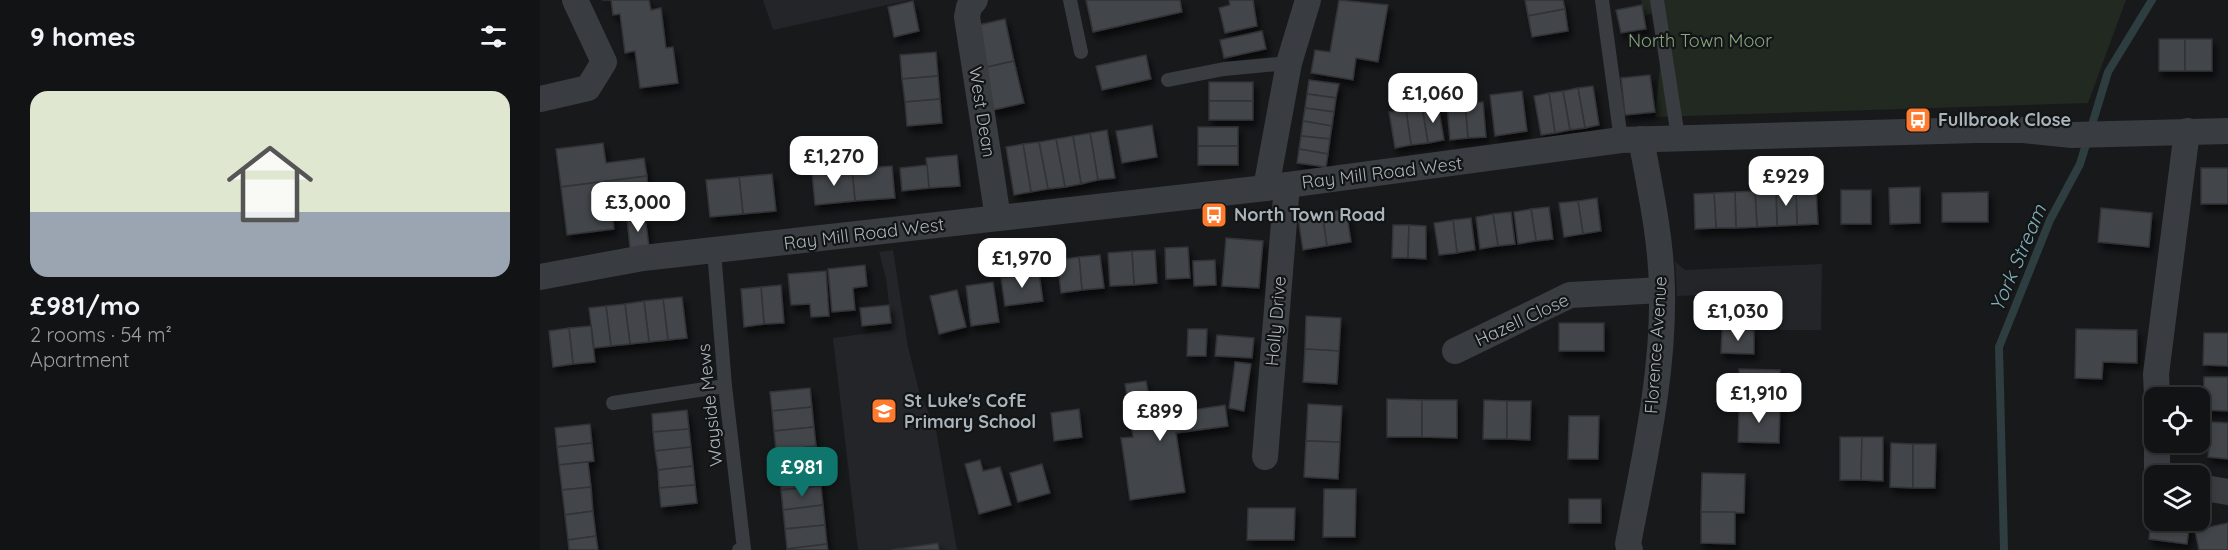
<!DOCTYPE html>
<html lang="en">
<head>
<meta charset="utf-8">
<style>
	:root { --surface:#121314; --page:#1b1c1d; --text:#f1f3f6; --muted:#9c9ea0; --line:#313234; --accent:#0f766e }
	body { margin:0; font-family:Quicksand,sans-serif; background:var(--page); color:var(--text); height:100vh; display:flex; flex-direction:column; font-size:22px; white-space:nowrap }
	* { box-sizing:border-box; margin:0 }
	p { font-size:20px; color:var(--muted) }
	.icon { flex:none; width:33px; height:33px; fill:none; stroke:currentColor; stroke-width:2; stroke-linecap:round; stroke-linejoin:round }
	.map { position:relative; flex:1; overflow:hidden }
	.panel { display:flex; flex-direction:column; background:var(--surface); width:540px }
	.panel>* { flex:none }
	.controls { position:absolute; left:1604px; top:387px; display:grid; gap:12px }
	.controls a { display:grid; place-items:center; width:66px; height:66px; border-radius:12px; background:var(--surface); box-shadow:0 3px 9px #0003,0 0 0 2px var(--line); font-size:30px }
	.price { position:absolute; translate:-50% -51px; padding:0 14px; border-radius:12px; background:#fff; color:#222; font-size:20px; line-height:39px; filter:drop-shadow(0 2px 3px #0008) }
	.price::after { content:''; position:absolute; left:50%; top:36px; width:18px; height:14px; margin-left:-9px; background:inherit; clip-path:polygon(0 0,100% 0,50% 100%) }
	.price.selected { background:var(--accent); color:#fff }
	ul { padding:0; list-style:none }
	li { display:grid; align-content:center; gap:12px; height:318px; padding:0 30px }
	li span { display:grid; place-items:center; height:186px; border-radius:18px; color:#555 }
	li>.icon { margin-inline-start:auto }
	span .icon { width:108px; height:108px; fill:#fffc; stroke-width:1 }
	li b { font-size:26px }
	h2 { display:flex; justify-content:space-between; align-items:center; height:72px; padding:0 30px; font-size:26px }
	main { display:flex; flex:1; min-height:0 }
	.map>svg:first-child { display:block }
</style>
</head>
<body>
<main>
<section class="panel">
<h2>9 homes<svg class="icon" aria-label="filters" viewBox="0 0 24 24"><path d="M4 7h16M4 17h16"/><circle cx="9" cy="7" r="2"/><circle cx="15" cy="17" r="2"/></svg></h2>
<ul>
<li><span style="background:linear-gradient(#dfe7d0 65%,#9aa5b1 0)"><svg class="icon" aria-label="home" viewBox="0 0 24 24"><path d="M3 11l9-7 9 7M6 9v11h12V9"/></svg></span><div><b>£981/mo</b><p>2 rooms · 54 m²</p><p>Apartment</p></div></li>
</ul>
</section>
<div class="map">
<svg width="1688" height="550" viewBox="0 0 1688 550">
	<defs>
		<filter id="shadow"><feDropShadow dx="3.5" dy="6" stdDeviation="3" flood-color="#0009"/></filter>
	</defs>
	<rect width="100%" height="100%" fill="#18191b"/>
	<g fill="#242528">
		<polygon points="223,0 370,0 233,30"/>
		<polygon points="353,250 368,347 379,391 396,430 417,550 318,550 293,338 352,330 346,278 339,252"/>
		<polygon points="1135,261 1145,270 1282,264 1281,330 1240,330 1239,298 1229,292 1137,296"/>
	</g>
	<polygon fill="#212920" points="1101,0 1586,0 1548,103 1115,117 1121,56 1112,13 1105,16"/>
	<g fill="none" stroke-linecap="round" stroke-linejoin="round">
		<polyline stroke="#2d3d40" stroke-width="8" points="1464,550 1459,347 1510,220 1540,164 1568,72 1612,0"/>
	</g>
	<g fill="#424448" stroke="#323337" stroke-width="1.5" filter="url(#shadow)">
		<polygon points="62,0 109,0 111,10 121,8 126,48 133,47 138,83 100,88 95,51 85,53 80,14 73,15 71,0"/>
		<polygon points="546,0 640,0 642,12 553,32"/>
		<polygon points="689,0 713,0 717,26 685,33 679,8 690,5"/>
		<polygon points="799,0 848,5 838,62 816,58 813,80 771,73 775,50 790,52"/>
		<polygon points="985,0 1023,0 1025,9 988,16"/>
		<polygon points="373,1 379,31 354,37 348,7"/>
		<polygon points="1102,5 1106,29 1081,33 1076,10"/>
		<polygon points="1025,9 1028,31 992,37 988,16"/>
		<polygon points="465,19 474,61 443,68 434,26"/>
		<polygon points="722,31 726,49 684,58 680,40"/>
		<rect x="1619" y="39" width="26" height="32"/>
		<rect x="1645" y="39" width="27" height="32"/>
		<polygon points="396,52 398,76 362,79 360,55"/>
		<polygon points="606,55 611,79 562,90 556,66"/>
		<polygon points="474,61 484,103 453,110 443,68"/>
		<polygon points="1110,75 1115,112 1085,115 1081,78"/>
		<polygon points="398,76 400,99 365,102 362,79"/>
		<polygon points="769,80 799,84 796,98 767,94"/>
		<rect x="669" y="82" width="44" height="19"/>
		<polygon points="1053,86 1059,125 1045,128 1038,88"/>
		<polygon points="1038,88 1045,128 1030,130 1023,91"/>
		<polygon points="982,91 987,131 955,136 950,95"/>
		<polygon points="1023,91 1030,130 1015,133 1009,93"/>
		<polygon points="1009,93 1015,133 1001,135 994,96"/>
		<polygon points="767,94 796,98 794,112 765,108"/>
		<polygon points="400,99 402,123 367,126 365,102"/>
		<rect x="669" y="101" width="44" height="19"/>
		<polygon points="943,102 946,137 928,138 925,103"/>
		<polygon points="925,103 928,138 910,140 907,105"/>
		<polygon points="898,105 904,140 888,143 882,107"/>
		<polygon points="882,107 888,143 871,145 866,110"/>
		<polygon points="765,108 794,112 792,126 763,121"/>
		<polygon points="866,110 871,145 855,148 849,112"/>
		<polygon points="763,121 792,126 790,139 761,136"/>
		<polygon points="612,125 617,157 582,163 576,131"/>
		<rect x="658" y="127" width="40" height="19"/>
		<polygon points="567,130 575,178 558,180 550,133"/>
		<polygon points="550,133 558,180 541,184 533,136"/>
		<polygon points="533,136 541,184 525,187 516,139"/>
		<polygon points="761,136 790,139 788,154 759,149"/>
		<polygon points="516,139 525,187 508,189 499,142"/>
		<polygon points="499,142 508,189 491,192 483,144"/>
		<polygon points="63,143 66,163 104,158 107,176 21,187 16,149"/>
		<polygon points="483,144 491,192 474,195 466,147"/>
		<rect x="658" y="146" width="40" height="19"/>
		<polygon points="759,149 788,154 786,167 757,163"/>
		<polygon points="417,155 420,186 389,188 386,158"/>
		<polygon points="387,165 389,188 362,191 360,168"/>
		<polygon points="352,166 355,198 315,201 312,169"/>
		<rect x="1661" y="168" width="27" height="36"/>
		<polygon points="312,169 315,201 275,205 272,173"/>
		<polygon points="232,174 236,211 203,214 199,177"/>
		<polygon points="107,176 108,191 70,195 74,229 27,235 21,187"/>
		<polygon points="199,177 203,214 170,217 166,180"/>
		<polygon points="1380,187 1380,223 1350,224 1349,188"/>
		<polygon points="1256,189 1276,189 1278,224 1257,225"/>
		<polygon points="1256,189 1257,225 1237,226 1236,190"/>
		<polygon points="1236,190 1237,226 1217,227 1215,191"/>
		<rect x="1301" y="190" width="30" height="34"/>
		<polygon points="1215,191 1217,227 1196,228 1195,192"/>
		<polygon points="1195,192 1196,228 1176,228 1174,193"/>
		<polygon points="1448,192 1448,222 1402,222 1402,193"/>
		<polygon points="1174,193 1176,228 1155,229 1154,194"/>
		<polygon points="1057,198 1061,231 1043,234 1038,201"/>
		<polygon points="1038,201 1043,234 1024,237 1019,203"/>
		<polygon points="1009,207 1013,239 996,241 991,209"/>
		<polygon points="1561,208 1612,213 1609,247 1558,242"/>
		<polygon points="806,209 811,242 787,246 782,213"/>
		<polygon points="991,209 996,241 978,244 974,212"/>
		<polygon points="971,212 975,244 958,246 953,214"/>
		<polygon points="782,213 787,246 763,250 758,217"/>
		<polygon points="953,214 958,246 940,249 936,217"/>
		<polygon points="105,217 109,246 90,248 87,219"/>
		<polygon points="931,218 935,250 917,253 913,220"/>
		<polygon points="913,220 917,253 899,255 894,223"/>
		<polygon points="853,225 869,225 868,258 852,258"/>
		<polygon points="869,225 886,226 886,259 868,258"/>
		<polygon points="686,238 723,241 719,288 682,286"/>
		<polygon points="648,247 650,278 626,279 625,248"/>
		<polygon points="615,250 617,283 594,285 592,251"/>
		<polygon points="592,251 594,285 570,286 568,253"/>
		<polygon points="560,255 564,288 542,290 539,257"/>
		<polygon points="539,257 542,290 521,293 517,260"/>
		<polygon points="675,260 676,285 654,286 653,261"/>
		<polygon points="325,265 327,286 313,288 315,310 292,312 288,269"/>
		<polygon points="286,271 289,316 271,317 270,304 251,305 248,274"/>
		<polygon points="499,273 503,301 465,306 461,278"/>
		<polygon points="453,282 459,322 431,326 426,286"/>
		<polygon points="241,285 244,323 224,324 221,287"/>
		<polygon points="221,287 224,324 204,327 201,289"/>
		<polygon points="417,290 426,327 399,334 390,296"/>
		<polygon points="1171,295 1207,295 1207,322 1171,321"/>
		<polygon points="142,297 147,338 128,340 123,299"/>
		<polygon points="123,299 128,340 109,342 104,301"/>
		<polygon points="104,301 109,342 90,344 85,304"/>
		<polygon points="85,304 90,344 71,346 66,306"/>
		<polygon points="349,305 351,323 322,326 320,308"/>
		<polygon points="66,306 71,346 54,348 49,308"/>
		<polygon points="766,316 801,318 799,351 765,349"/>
		<rect x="1019" y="323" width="45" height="28"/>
		<polygon points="51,326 55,362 33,364 29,328"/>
		<polygon points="29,328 33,364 13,367 9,331"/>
		<polygon points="648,329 667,329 666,356 647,356"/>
		<polygon points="1182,329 1214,330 1214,354 1181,353"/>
		<polygon points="1536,329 1597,330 1597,363 1563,362 1562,379 1535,378"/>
		<polygon points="1664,333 1688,333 1688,366 1663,365"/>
		<polygon points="677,335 714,338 712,358 675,356"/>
		<polygon points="765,349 799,351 797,384 763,382"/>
		<polygon points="695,362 711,364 704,411 689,408"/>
		<polygon points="1199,369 1240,370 1240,406 1199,406"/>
		<polygon points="1664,377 1688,377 1688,411 1663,410"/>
		<polygon points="606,381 609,397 624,394 626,414 685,405 688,426 636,433 645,492 590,500 581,438 593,437 585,384"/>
		<polygon points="270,388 272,407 232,411 230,392"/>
		<polygon points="847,399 882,400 882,437 847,437"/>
		<polygon points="882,400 917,400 917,438 882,437"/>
		<polygon points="944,400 967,401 967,439 943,439"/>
		<polygon points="967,401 991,401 990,440 967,439"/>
		<polygon points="768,404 802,406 800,442 766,441"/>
		<polygon points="1199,406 1240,406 1239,443 1198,442"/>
		<polygon points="272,407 274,427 234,431 232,411"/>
		<polygon points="539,409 542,437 514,441 511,413"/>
		<polygon points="147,410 149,429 113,432 112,414"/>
		<polygon points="1029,416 1059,416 1058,459 1028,459"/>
		<polygon points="1671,422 1688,423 1688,459 1668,457"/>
		<polygon points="50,424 52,443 17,447 15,428"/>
		<polygon points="274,427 276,446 236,451 234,431"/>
		<polygon points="149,429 151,447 115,451 113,432"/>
		<polygon points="1300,437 1322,437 1321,480 1300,480"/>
		<polygon points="1322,437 1343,437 1343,481 1321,480"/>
		<polygon points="766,441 800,442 798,479 764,477"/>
		<polygon points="52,443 54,461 19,465 17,447"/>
		<polygon points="1351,443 1373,444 1373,488 1350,487"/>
		<polygon points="1373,444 1396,444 1395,488 1373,488"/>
		<polygon points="276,446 279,466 239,470 236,451"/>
		<polygon points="151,447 153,466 118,470 115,451"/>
		<polygon points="440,460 443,471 460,467 471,505 439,514 425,464"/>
		<polygon points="48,462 51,487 22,490 19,465"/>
		<polygon points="502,464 510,493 478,502 470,473"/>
		<polygon points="153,466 155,485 119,488 118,470"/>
		<polygon points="279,466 281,486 241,490 239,470"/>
		<polygon points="1162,473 1205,474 1204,513 1161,512"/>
		<polygon points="155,485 157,503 121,507 119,488"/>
		<polygon points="281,486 283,505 243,510 241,490"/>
		<polygon points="51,487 53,511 25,515 22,490"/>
		<polygon points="784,489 816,489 815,537 783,537"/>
		<rect x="1029" y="499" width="32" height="24"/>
		<polygon points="283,505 285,525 245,529 243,510"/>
		<polygon points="708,508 755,508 754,540 707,540"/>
		<polygon points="53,511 56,536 28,540 25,515"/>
		<polygon points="1161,512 1195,512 1195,544 1161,543"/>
		<polygon points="1612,513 1614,520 1650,520 1647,544 1609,539"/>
		<polygon points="1688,523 1688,550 1659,550 1655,530"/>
		<polygon points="285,525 287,544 247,549 245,529"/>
		<polygon points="56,536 58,550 29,550 28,540"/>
		<polygon points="398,543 399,550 351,550"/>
		<polygon points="287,544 288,550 247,550 247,549"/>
	</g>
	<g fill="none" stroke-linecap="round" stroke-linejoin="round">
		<g stroke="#393c40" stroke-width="14">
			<polyline points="530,0 541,52"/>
			<polyline points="1062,0 1081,140"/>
			<polyline points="1117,0 1138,137"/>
			<polyline points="628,80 684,69 749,63"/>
			<polyline points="174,251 185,386 204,549 199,550"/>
			<polyline points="73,403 185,386"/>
		</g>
		<g stroke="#393c40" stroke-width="26">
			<polyline points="435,0 429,7 427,17 458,218"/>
			<polyline points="0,99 48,88 64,62 35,0"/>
			<polyline points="726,188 749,63 768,0"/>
			<polyline points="0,277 103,258 726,188 1081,140 1437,130 1483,130 1532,135 1688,131"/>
			<polyline points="915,351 1030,295 1122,290"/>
			<polyline points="1617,398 1616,374 1647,131"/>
			<polyline points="1617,442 1617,476"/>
			<polyline points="725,457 747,185"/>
			<polyline points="1659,487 1688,492"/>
			<path d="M1090 550 1088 544C1104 460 1124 375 1122 288 1121 238 1110 188 1101 139"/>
		</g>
	</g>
	<defs>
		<g id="bus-square" transform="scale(1.35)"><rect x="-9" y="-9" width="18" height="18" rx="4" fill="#ff7a2c" stroke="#131416"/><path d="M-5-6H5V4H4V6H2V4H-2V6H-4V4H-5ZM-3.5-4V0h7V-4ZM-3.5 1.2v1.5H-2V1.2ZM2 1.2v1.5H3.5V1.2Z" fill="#fff"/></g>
		<g id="school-square" transform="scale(1.35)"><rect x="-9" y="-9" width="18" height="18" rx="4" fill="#ff7a2c" stroke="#131416"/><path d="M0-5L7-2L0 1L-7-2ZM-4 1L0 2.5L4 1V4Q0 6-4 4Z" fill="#fff"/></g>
	</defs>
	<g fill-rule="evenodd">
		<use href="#bus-square" x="1378" y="120"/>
		<use href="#bus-square" x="674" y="215"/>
		<use href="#school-square" x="344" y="411"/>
	</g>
	<g text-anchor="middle" stroke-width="4.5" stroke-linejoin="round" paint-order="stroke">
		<g font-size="18" fill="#88a87f" stroke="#131416">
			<text x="1160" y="47">North Town Moor</text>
		</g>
		<g font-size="18" fill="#a9b4bb" stroke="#131416">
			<text transform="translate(442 112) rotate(81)" y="6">West Dean</text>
			<text transform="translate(842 173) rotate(-7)" y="6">Ray Mill Road West</text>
			<text transform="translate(324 234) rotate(-7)" y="6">Ray Mill Road West</text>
			<text transform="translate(982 320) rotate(-25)" y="6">Hazell Close</text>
			<text transform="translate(736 321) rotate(-85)" y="6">Holly Drive</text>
			<text transform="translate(1116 345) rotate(-86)" y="6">Florence Avenue</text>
			<text transform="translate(170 405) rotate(-96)" y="6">Wayside Mews</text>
		</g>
		<g font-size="18" font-weight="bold" fill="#a9b4bb" stroke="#131416" text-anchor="start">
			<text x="1398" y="126">Fullbrook Close</text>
			<text x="694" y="221">North Town Road</text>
			<text x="364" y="407">St Luke's CofE<tspan x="364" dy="21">Primary School</tspan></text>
		</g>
		<g font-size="20" font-style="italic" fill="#7eafb9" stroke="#131416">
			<text transform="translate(1478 258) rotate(-67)" y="7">York Stream</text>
		</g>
	</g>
</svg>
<div class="controls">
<a><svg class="icon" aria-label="locate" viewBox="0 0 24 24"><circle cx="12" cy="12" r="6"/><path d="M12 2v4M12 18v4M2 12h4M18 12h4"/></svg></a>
<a><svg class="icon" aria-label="layers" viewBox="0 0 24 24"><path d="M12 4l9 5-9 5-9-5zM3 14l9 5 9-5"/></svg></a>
</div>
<b class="price" style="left:893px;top:124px">£1,060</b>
<b class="price" style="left:294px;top:187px">£1,270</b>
<b class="price" style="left:1246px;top:207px">£929</b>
<b class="price" style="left:98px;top:233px">£3,000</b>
<b class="price" style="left:482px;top:289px">£1,970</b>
<b class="price" style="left:1198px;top:342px">£1,030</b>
<b class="price" style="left:1219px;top:424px">£1,910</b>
<b class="price" style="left:620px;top:442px">£899</b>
<b class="price selected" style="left:262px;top:498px">£981</b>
</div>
</main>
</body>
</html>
